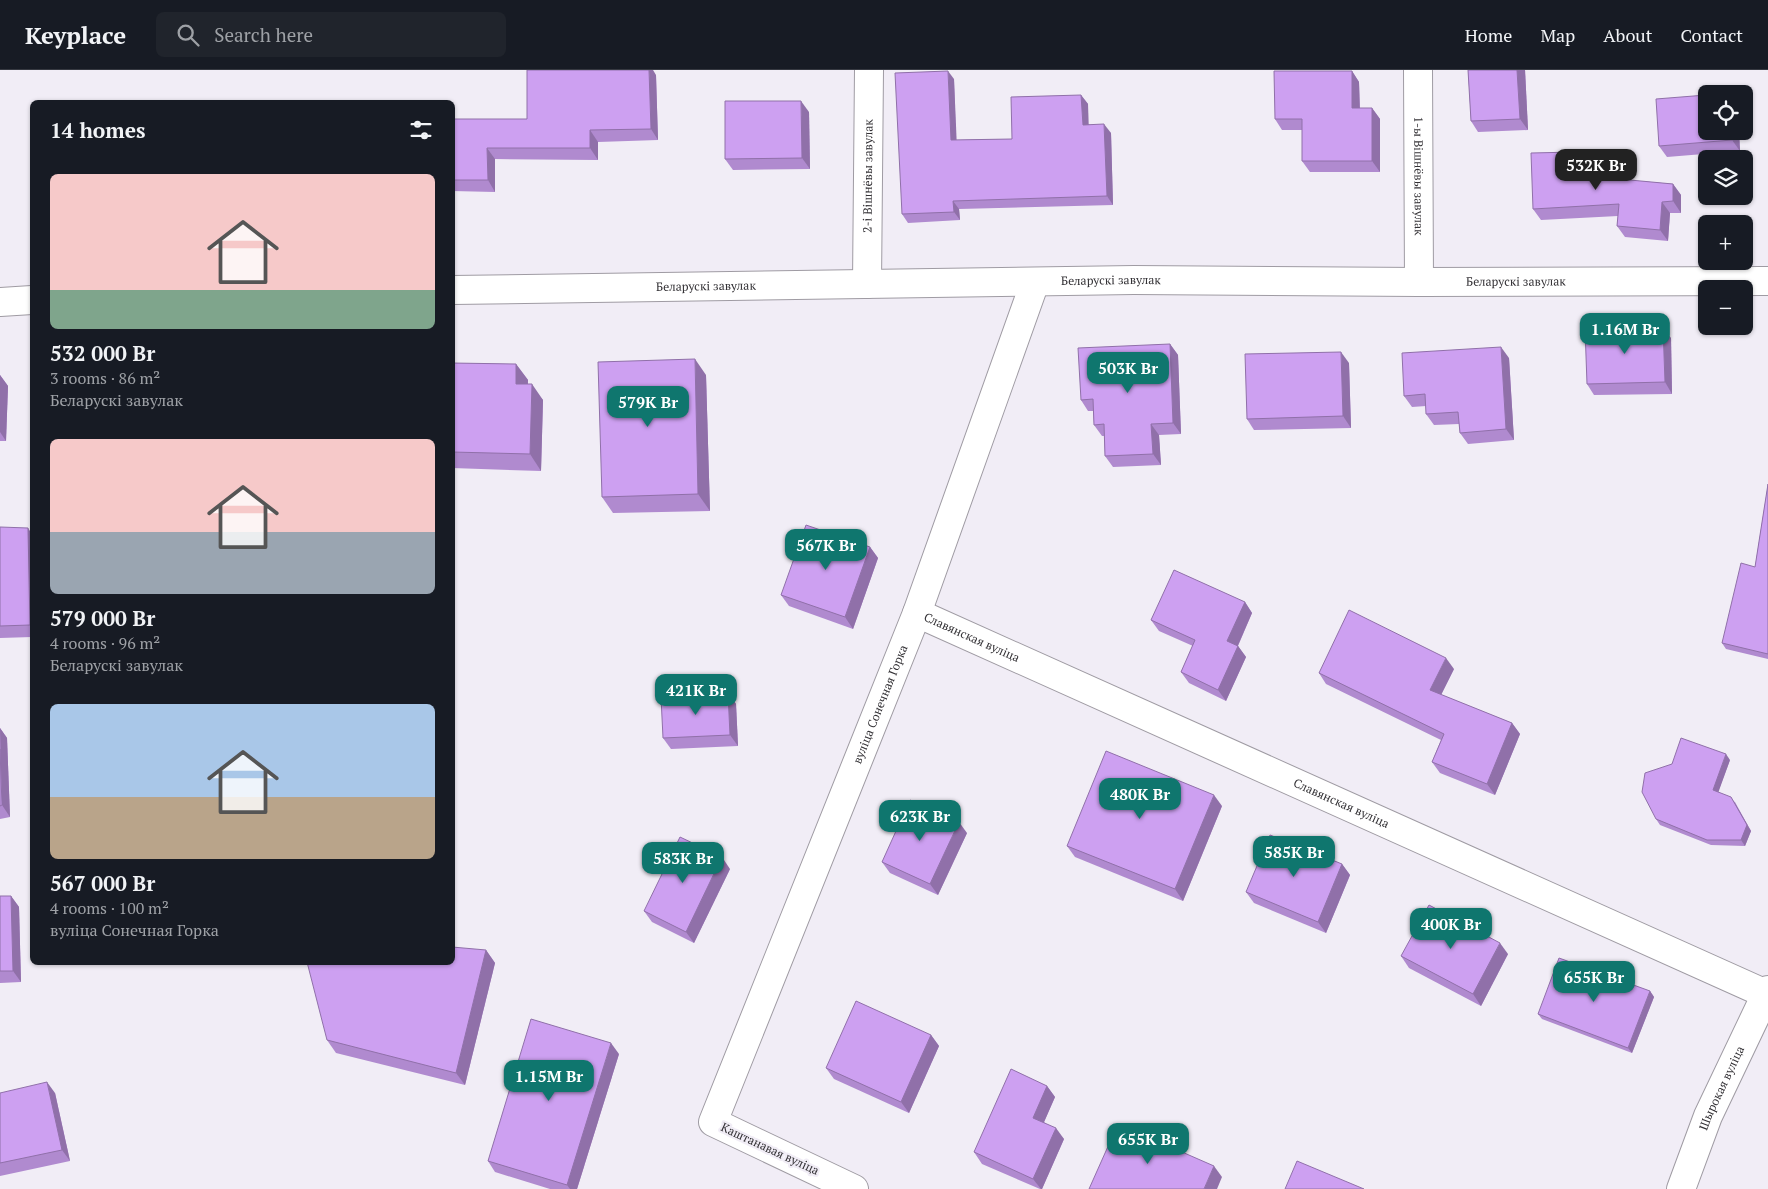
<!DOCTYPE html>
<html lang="en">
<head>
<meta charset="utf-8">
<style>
	:root { --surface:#171b24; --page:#20242c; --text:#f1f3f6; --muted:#9ea1a6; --line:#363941; --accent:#0f766e }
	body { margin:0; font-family:"PT Serif",serif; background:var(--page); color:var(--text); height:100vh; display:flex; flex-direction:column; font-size:19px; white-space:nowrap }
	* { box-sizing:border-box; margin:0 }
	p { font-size:16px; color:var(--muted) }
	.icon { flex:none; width:28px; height:28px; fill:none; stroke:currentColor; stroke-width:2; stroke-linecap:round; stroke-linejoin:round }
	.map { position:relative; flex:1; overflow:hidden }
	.sheet { position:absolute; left:30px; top:30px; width:425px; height:865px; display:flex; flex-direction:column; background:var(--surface); border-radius:8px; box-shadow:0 1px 4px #0004 }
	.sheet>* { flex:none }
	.buttons { position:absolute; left:1698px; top:15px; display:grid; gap:10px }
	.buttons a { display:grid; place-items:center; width:55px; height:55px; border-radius:8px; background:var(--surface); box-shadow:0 1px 4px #0004; font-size:25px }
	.price { position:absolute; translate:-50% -42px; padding:0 11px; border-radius:10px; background:var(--accent); color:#fff; font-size:16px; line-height:32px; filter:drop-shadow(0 1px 2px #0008) }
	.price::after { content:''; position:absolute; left:50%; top:30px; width:15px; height:11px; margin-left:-8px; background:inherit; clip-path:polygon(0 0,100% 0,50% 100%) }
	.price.on { background:#222; color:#fff }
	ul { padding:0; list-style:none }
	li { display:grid; align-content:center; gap:10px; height:265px; padding:0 20px }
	li span { display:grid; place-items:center; height:155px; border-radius:8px; color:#555 }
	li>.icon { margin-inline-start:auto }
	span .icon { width:90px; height:90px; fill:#fffc; stroke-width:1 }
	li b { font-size:21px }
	h2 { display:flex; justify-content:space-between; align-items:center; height:60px; padding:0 20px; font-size:21px }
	header { display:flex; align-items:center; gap:30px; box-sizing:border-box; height:70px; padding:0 25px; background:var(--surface); border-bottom:1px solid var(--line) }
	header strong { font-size:24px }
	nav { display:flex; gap:28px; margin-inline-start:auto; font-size:18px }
	.search { width:350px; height:45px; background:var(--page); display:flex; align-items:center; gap:12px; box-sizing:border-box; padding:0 18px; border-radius:8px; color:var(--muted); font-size:19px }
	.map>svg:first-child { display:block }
</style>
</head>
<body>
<header>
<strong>Keyplace</strong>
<div class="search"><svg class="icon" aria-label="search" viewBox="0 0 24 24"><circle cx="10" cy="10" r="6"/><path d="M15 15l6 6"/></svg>Search here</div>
<nav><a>Home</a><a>Map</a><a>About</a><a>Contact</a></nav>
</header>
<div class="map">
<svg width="1768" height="1119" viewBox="0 0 1768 1119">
	<rect width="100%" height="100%" fill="#f1edf6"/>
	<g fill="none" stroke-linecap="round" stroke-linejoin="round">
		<g stroke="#9f9ba3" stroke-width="30">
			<g id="minor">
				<path id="s1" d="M1418 0 1419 212"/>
				<path id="s2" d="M867 214 869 0"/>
				<path id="s3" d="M452 220 1134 210 1419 212 1768 211"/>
				<polyline points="0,232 32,230"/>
				<path id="s4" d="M917 543 1766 924"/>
				<path id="s5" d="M854 1119 713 1052 917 543 1035 212"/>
				<path id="s6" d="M1681 1119 1708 1046 1768 920"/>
			</g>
		</g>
		<use href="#minor" stroke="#fff" stroke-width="28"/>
	</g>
	<g fill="#b08acf">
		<polygon points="1468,0 1525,0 1528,60 1478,62 1471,51"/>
		<polygon points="1352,1 1359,12 1360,38 1372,38 1380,49 1380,102 1310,102 1302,91 1302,60 1282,60 1275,49"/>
		<polygon points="656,5 658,70 598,72 598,90 495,89 495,122 452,121 452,49 527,49"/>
		<polygon points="954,9 956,70 1012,69 1081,25 1088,34 1088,54 1111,63 1113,135 959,139 960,150 908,153 902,144"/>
		<polygon points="809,42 810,99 733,100 725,89"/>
		<polygon points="1706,61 1739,61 1740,81 1667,87 1659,76"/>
		<polygon points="1575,82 1583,93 1584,106 1673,114 1681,125 1681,143 1670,143 1668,171 1625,167 1617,156 1618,146 1541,150 1533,139"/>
		<polygon points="1671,268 1672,324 1594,325 1587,314"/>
		<polygon points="1170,274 1178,285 1181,364 1159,365 1161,395 1113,397 1105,386 1104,366 1102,366 1094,355 1093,341 1088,341 1081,330"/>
		<polygon points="1509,288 1514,370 1468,374 1460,363 1459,354 1434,355 1426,344 1426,336 1412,337 1404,326"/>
		<polygon points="452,293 516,294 528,310 528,314 543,330 541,401 452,398"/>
		<polygon points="1349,293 1351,358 1254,360 1247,349"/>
		<polygon points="0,305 8,316 6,371 0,371"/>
		<polygon points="706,305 710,441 613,443 602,427"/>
		<polygon points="1768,414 1768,589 1726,579 1722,573 1755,497"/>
		<polygon points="0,457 32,464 32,567 0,568"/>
		<polygon points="870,477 878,488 853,559 789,536 781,525"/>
		<polygon points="1245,532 1252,543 1238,576 1246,587 1226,631 1189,613 1181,602 1193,576 1159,561 1151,550"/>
		<polygon points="1454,599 1441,625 1512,653 1520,664 1495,725 1440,703 1432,692 1441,670 1326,614 1319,603"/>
		<polygon points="728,623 736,634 738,676 671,679 663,668"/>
		<polygon points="0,658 7,668 10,747 0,749"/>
		<polygon points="1730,690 1718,722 1735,732 1751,761 1745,776 1711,775 1660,755 1656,749"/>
		<polygon points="1222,736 1183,831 1075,787 1067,776"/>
		<polygon points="967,763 938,825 890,803 882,792"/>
		<polygon points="1342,794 1350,805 1326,863 1254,833 1246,822"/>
		<polygon points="730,799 694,873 652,852 644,841"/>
		<polygon points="0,826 11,826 19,837 21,912 0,913"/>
		<polygon points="486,880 495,893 465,1015 336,983 327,970"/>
		<polygon points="1508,884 1481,936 1409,898 1401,886"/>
		<polygon points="1650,921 1654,927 1632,983 1542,949 1538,944"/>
		<polygon points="931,965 939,976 909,1043 834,1009 826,998"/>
		<polygon points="619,984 577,1119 550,1119 495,1102 488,1091"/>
		<polygon points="1047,1016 1055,1027 1044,1052 1064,1069 1042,1119 1040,1119 982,1094 974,1082"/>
		<polygon points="0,1023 55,1023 70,1091 0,1106"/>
	</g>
	<g fill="#9070a9">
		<polygon points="649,0 653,0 656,5 658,70 651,59"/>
		<polygon points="1517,0 1525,0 1528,60 1520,49"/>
		<polygon points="948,1 954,9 957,79 951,70"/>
		<polygon points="1352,1 1359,12 1360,49 1352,38"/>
		<polygon points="1081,25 1088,34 1089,63 1083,55"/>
		<polygon points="801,31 809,42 810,99 802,88"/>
		<polygon points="1372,38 1380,49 1380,102 1372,91"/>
		<polygon points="1104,54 1111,63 1113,135 1107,126"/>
		<polygon points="590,60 598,72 598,90 590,78"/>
		<polygon points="1732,61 1739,61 1740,81 1732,70"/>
		<polygon points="487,78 495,89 495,122 488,110"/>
		<polygon points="1575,82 1583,93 1584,116 1576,105"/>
		<polygon points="1673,114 1681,125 1681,143 1673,131"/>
		<polygon points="953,131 959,139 960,150 954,142"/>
		<polygon points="1662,132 1670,143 1668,171 1660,160"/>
		<polygon points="1663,257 1671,268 1672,324 1665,312"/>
		<polygon points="1170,274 1178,285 1181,364 1173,353"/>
		<polygon points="1501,277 1509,288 1514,370 1506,359"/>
		<polygon points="1341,282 1349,293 1351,358 1343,346"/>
		<polygon points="695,289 706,305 710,441 698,424"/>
		<polygon points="516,294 528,310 527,330 516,314"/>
		<polygon points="0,305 8,316 6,371 0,362"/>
		<polygon points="532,314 543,330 541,401 530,384"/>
		<polygon points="1151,354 1159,365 1161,395 1153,384"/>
		<polygon points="28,458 32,464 32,559 30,555"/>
		<polygon points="870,477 878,488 853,559 845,547"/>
		<polygon points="1245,532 1252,543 1235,582 1227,571"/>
		<polygon points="1238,576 1246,587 1226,631 1218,620"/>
		<polygon points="1446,588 1454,599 1438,631 1430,620"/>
		<polygon points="728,623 736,634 738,676 730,665"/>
		<polygon points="1512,653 1520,664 1495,725 1487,714"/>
		<polygon points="0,658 7,668 10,747 2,735"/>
		<polygon points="1726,684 1730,690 1717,726 1713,720"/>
		<polygon points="1214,725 1222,736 1183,831 1175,819"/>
		<polygon points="1731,727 1751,761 1745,776 1741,770"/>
		<polygon points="959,752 967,763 938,825 930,814"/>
		<polygon points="722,787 730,799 694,873 686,862"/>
		<polygon points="1342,794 1350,805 1326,863 1318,852"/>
		<polygon points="11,826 19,837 21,912 13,901"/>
		<polygon points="1500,873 1508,884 1481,936 1473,924"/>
		<polygon points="486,880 495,893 465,1015 456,1003"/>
		<polygon points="1650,921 1654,927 1632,983 1628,978"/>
		<polygon points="931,965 939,976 909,1043 901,1032"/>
		<polygon points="611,973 619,984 577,1119 570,1119 567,1115"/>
		<polygon points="47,1012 55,1023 70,1091 62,1080"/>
		<polygon points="1047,1016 1055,1027 1041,1059 1033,1048"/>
		<polygon points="1056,1058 1064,1069 1042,1119 1041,1119 1033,1109"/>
		<polygon points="1214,1096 1222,1107 1217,1119 1204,1119"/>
	</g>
	<g fill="#cda0f1" stroke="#9070a9">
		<polygon points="527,0 649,0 651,59 590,60 590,78 487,78 488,110 452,110 452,49 527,49"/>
		<polygon points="1468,0 1517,0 1520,49 1471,51"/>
		<polygon points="948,1 951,70 1012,69 1011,27 1081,25 1083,55 1104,54 1107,126 953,131 954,142 902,144 895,3"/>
		<polygon points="1274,1 1352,1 1352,38 1372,38 1372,91 1302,91 1302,49 1275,49"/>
		<polygon points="1706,25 1706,61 1732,61 1732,70 1659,76 1656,29"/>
		<polygon points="725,31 801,31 802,88 725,89"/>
		<polygon points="1575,82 1576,105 1673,114 1673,131 1662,132 1660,160 1617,156 1619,134 1533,139 1531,83"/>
		<polygon points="1663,257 1665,312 1587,314 1585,258"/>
		<polygon points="1170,274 1173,353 1151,354 1153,384 1105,386 1104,354 1094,355 1093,329 1081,330 1078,278"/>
		<polygon points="1501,277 1506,359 1460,363 1458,342 1426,344 1425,324 1404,326 1402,283"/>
		<polygon points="1341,282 1343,346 1247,349 1245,284"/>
		<polygon points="695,289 698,424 602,427 598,292"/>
		<polygon points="452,293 516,294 516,314 532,314 530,384 452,382"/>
		<polygon points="1768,414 1768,584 1722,573 1741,493 1755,497"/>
		<polygon points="806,455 870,477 845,547 781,525"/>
		<polygon points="0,457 28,458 30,555 0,556"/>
		<polygon points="1174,500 1245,532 1227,571 1238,576 1218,620 1181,602 1195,570 1151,550"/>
		<polygon points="1349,540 1446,588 1430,620 1512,653 1487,714 1432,692 1444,664 1319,603"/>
		<polygon points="728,623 730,665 663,668 661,627"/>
		<polygon points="1681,668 1726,684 1713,720 1731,727 1747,755 1741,770 1707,770 1656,749 1642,722 1645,703 1672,694"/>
		<polygon points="0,679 2,735 0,736"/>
		<polygon points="1106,681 1214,725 1175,819 1067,776"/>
		<polygon points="910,730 959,752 930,814 882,792"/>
		<polygon points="1270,765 1342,794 1318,852 1246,822"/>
		<polygon points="680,767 722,787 686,862 644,841"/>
		<polygon points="0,826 11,826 13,901 0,901"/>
		<polygon points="1429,835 1500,873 1473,924 1401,886"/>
		<polygon points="452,877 486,880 456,1003 327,970 307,892 452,892"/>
		<polygon points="1559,888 1650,921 1628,978 1538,944"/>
		<polygon points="856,931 931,965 901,1032 826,998"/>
		<polygon points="531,949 611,973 567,1115 488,1091"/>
		<polygon points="1011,999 1047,1016 1033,1048 1056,1058 1033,1109 974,1082"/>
		<polygon points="47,1012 62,1080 0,1093 0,1023"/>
		<polygon points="1118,1054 1214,1096 1204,1119 1089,1119"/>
		<polygon points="1297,1091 1364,1119 1285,1119"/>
	</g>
	<g text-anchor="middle" stroke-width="4.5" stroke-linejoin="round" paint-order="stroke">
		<g font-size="12" fill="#343236" stroke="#f1edf6">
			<text dy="4" stroke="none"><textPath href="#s1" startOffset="106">1-ы Вішнёвы завулак</textPath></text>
			<text dy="4" stroke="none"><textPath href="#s2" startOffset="108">2-і Вішнёвы завулак</textPath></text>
			<text dy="4" stroke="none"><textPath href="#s3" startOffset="659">Беларускі завулак</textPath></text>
			<text dy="4" stroke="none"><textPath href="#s3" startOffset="1064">Беларускі завулак</textPath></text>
			<text dy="4" stroke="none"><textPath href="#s3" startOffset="254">Беларускі завулак</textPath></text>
			<text dy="4" stroke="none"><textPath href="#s4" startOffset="60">Славянская вуліца</textPath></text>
			<text dy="4" stroke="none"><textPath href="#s5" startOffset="606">вуліца Сонечная Горка</textPath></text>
			<text dy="4" stroke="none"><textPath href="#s4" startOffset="465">Славянская вуліца</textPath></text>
			<text dy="4" stroke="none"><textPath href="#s6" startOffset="109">Шырокая вуліца</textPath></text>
			<text transform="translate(770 1079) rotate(25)" y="4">Каштанавая вуліца</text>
		</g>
	</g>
</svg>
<div class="buttons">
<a><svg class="icon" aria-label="locate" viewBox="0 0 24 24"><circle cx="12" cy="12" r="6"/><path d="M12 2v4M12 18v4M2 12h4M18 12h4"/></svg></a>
<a><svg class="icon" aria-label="layers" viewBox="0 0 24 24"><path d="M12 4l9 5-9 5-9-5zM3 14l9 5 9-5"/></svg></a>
<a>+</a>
<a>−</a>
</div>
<b class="price on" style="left:1596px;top:121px">532K Br</b>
<b class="price" style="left:1625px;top:285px">1.16M Br</b>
<b class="price" style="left:1128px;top:324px">503K Br</b>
<b class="price" style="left:648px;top:358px">579K Br</b>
<b class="price" style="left:826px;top:501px">567K Br</b>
<b class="price" style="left:696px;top:646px">421K Br</b>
<b class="price" style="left:1140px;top:750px">480K Br</b>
<b class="price" style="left:920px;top:772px">623K Br</b>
<b class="price" style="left:1294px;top:808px">585K Br</b>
<b class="price" style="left:683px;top:814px">583K Br</b>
<b class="price" style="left:1451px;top:880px">400K Br</b>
<b class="price" style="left:1594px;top:933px">655K Br</b>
<b class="price" style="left:549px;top:1032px">1.15M Br</b>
<b class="price" style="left:1148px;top:1095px">655K Br</b>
<section class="sheet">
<h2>14 homes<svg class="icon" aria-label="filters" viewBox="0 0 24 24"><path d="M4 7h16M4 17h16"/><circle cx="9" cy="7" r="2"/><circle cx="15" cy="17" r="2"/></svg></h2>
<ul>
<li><span style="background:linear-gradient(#f6c9c9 75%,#7fa58c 0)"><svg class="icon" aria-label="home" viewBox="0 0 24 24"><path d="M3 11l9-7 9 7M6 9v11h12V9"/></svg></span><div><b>532 000 Br</b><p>3 rooms · 86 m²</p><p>Беларускі завулак</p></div></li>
<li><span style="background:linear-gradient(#f6c9c9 60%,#9aa5b1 0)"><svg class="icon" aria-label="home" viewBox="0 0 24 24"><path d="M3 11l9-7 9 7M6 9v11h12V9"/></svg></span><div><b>579 000 Br</b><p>4 rooms · 96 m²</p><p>Беларускі завулак</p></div></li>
<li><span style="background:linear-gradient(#a9c7e8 60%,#b9a48a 0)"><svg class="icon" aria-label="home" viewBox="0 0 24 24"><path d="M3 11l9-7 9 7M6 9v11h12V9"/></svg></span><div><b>567 000 Br</b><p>4 rooms · 100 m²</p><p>вуліца Сонечная Горка</p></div></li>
</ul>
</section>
</div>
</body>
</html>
